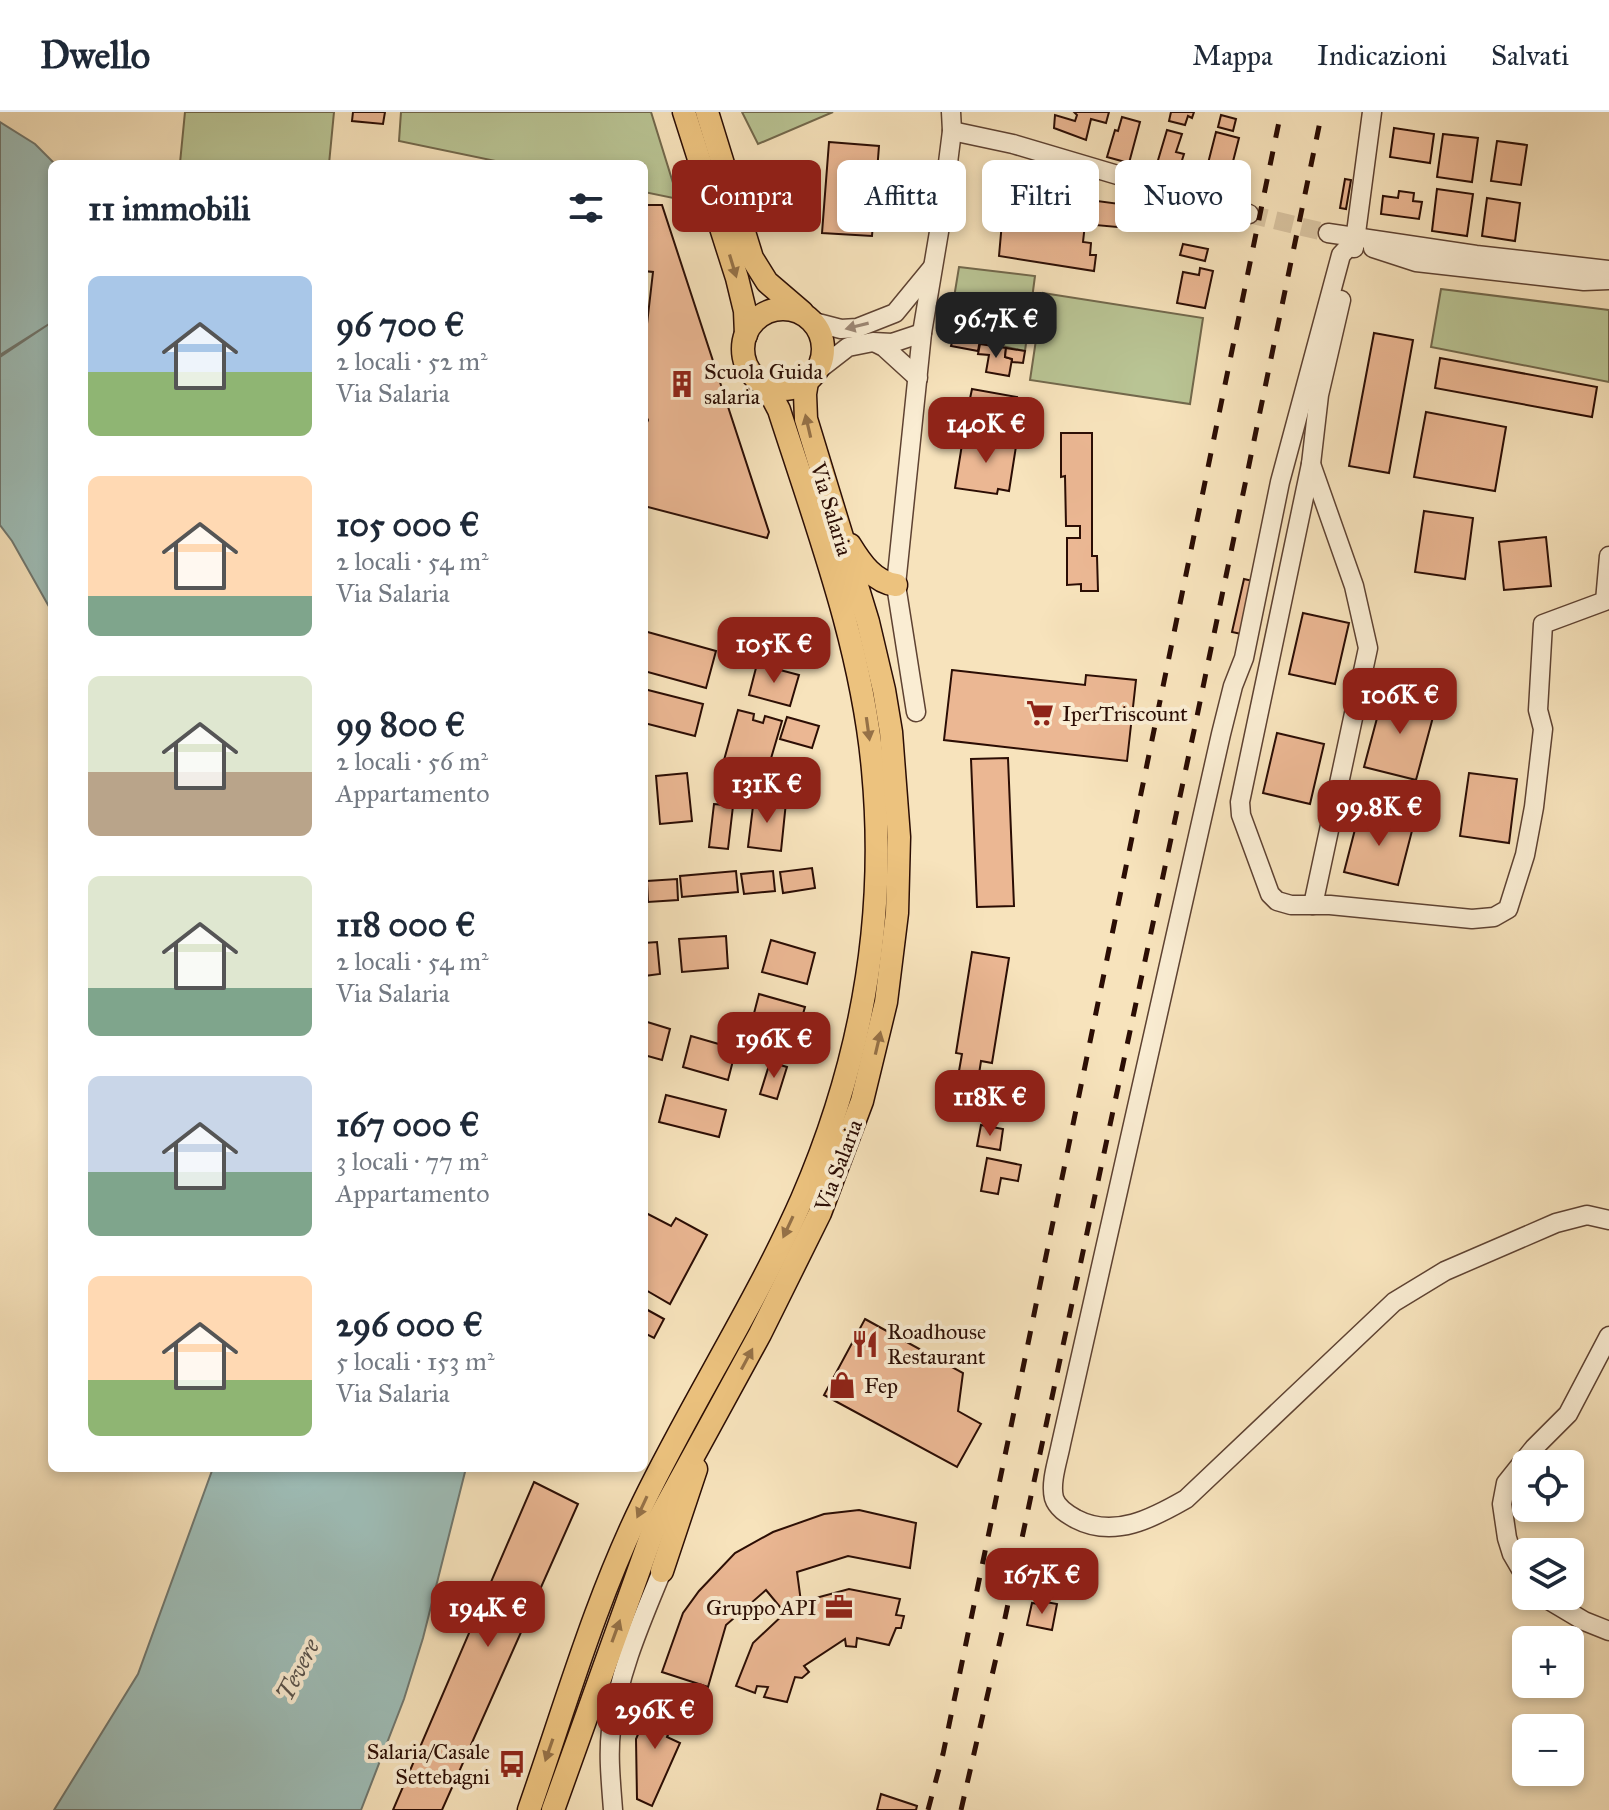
<!DOCTYPE html>
<html lang="it">
<head>
<meta charset="utf-8">
<style>
	:root { --surface:#fff; --page:#f2f2f3; --text:#1f2937; --muted:#747a83; --line:#e0e1e3; --accent:#8f2418 }
	body { margin:0; font-family:"IM FELL Great Primer",serif; background:var(--page); color:var(--text); height:100vh; display:flex; flex-direction:column; font-size:30px; white-space:nowrap }
	* { box-sizing:border-box; margin:0 }
	p { font-size:26px; color:var(--muted) }
	.icon { flex:none; width:44px; height:44px; fill:none; stroke:currentColor; stroke-width:2; stroke-linecap:round; stroke-linejoin:round }
	.map { position:relative; flex:1; overflow:hidden }
	.sheet { position:absolute; left:48px; top:48px; width:600px; height:1312px; display:flex; flex-direction:column; background:var(--surface); border-radius:12px; box-shadow:0 4px 12px #0003 }
	.sheet>* { flex:none }
	.banner { position:absolute; left:672px; top:48px; width:760px; height:72px; display:flex; gap:16px }
	.buttons { position:absolute; left:1512px; top:1338px; display:grid; gap:16px }
	.buttons a { display:grid; place-items:center; width:72px; height:72px; border-radius:12px; background:var(--surface); box-shadow:0 4px 12px #0003; font-size:40px }
	.price { position:absolute; translate:-50% -68px; padding:0 18px; border-radius:16px; background:var(--accent); color:#fff; font-size:26px; line-height:52px; filter:drop-shadow(0 2px 4px #0008) }
	.price::after { content:''; position:absolute; left:50%; top:48px; width:24px; height:18px; margin-left:-12px; background:inherit; clip-path:polygon(0 0,100% 0,50% 100%) }
	.price.current { background:#222; color:#fff }
	ul { padding:0; list-style:none }
	li { display:flex; align-items:center; gap:24px; height:200px; padding:0 40px }
	li span { display:grid; place-items:center; flex:none; width:224px; height:160px; border-radius:12px; color:#555 }
	li>.icon { margin-inline-start:auto }
	span .icon { width:96px; height:96px; fill:#fffc; stroke-width:1 }
	li b { font-size:34px }
	h2 { display:flex; justify-content:space-between; align-items:center; height:96px; padding:0 40px; font-size:34px }
	.chip { padding:0 28px; border-radius:12px; background:var(--surface); box-shadow:0 4px 12px #0003; font-size:28px; line-height:72px }
	.chip.current { background:var(--accent); color:#fff }
	header { display:flex; align-items:center; gap:48px; box-sizing:border-box; height:112px; padding:0 40px; background:var(--surface); border-bottom:2px solid var(--line) }
	header strong { font-size:38px }
	nav { display:flex; gap:44px; margin-inline-start:auto; font-size:28px }
	.map>svg:first-child { display:block }
</style>
</head>
<body>
<header>
<strong>Dwello</strong>
<nav><a>Mappa</a><a>Indicazioni</a><a>Salvati</a></nav>
</header>
<div class="map">
<svg width="1609" height="1698" viewBox="0 0 1609 1698">
	<rect width="100%" height="100%" fill="#f7e3bc"/>
	<filter id="stains"><feTurbulence type="fractalNoise" baseFrequency=".0025" numOctaves="4"/><feColorMatrix values="0 0 0 0 .2 0 0 0 0 .09 0 0 0 0 .02 0 0 0 .5 -.17"/></filter>
	<radialGradient id="worn" r=".72"><stop offset=".6" stop-color="#630" stop-opacity="0"/><stop offset="1" stop-color="#630" stop-opacity=".3"/></radialGradient>
	<g fill="#b9c494" stroke="#72684c" stroke-width="2">
		<polygon points="185,0 334,0 329,52 180,51"/>
		<polygon points="401,0 651,0 678,87 644,80 644,52 510,52 399,29"/>
		<polygon points="742,0 833,0 758,32"/>
		<polygon points="959,155 1035,164 1025,239 948,222"/>
		<polygon points="1441,177 1609,198 1609,270 1431,235"/>
		<polygon points="1043,181 1203,206 1190,292 1030,268"/>
	</g>
	<g fill="#9ebdb7" stroke="#70776f" stroke-width="2">
		<polygon points="0,10 35,32 55,52 52,52 52,500 12,429 0,413 0,245 49,212 0,243"/>
		<polygon points="213,1356 466,1356 423,1526 404,1587 361,1698 54,1698 138,1562"/>
	</g>
	<g fill="#ebb793" stroke="#2b0d04" stroke-width="2">
		<polygon points="353,0 385,0 383,12 352,9"/>
		<polygon points="1074,0 1109,0 1106,11 1091,7 1086,28 1054,16 1055,3 1075,9 1077,3"/>
		<polygon points="1171,0 1194,0 1192,6 1188,4 1185,13 1169,9"/>
		<polygon points="1221,3 1236,7 1233,19 1218,15"/>
		<polygon points="1122,5 1140,10 1129,51 1107,45 1115,18 1118,19"/>
		<polygon points="1394,16 1434,22 1430,51 1390,45"/>
		<polygon points="1167,18 1182,22 1176,40 1184,42 1178,61 1156,55"/>
		<polygon points="1216,20 1239,26 1227,73 1204,67"/>
		<polygon points="1443,22 1478,26 1472,70 1437,65"/>
		<polygon points="1497,29 1527,33 1521,73 1491,69"/>
		<polygon points="829,30 879,34 872,124 822,121"/>
		<polygon points="1014,57 1082,87 1120,92 1117,115 1085,112 1083,130 1091,131 1090,143 1096,143 1094,159 999,144 1003,99 1018,100 1018,105 1030,106 1030,113 1061,116 1062,107 1076,108 1078,99 1060,92 1056,101 1004,79"/>
		<polygon points="1345,67 1351,68 1346,97 1340,96"/>
		<polygon points="1437,77 1473,82 1467,124 1432,119"/>
		<polygon points="1399,79 1414,81 1413,89 1422,90 1419,107 1381,102 1383,84 1398,86"/>
		<polygon points="1487,86 1520,91 1515,129 1482,124"/>
		<polygon points="644,93 662,93 769,420 767,426 644,394 644,318 648,308 644,300 644,238 653,160 644,159"/>
		<polygon points="1183,132 1208,137 1205,149 1180,143"/>
		<polygon points="1200,156 1213,159 1205,196 1177,191 1183,160 1199,163"/>
		<polygon points="1374,221 1413,228 1389,361 1349,354"/>
		<polygon points="954,223 980,228 978,239 951,234"/>
		<polygon points="980,232 1006,236 1005,245 1012,247 1009,264 986,260 989,243 978,242"/>
		<polygon points="1006,236 1025,239 1023,251 1012,250 1012,247 1005,245"/>
		<polygon points="1440,246 1597,275 1592,305 1435,276"/>
		<polygon points="972,277 1017,285 1012,310 967,301"/>
		<polygon points="1426,300 1506,315 1495,379 1414,365"/>
		<polygon points="964,320 977,321 975,332 995,335 996,325 1017,328 1009,379 998,377 997,382 955,376"/>
		<polygon points="1061,321 1092,321 1092,444 1097,444 1098,479 1081,479 1081,472 1067,473 1067,426 1080,426 1080,414 1066,414 1065,364 1061,365"/>
		<polygon points="1424,399 1473,406 1465,467 1415,460"/>
		<polygon points="1546,425 1551,474 1504,478 1499,430"/>
		<polygon points="1244,467 1257,470 1246,523 1232,520"/>
		<polygon points="1303,501 1349,511 1335,572 1289,562"/>
		<polygon points="644,519 716,539 706,576 644,559"/>
		<polygon points="757,552 799,563 790,594 749,583"/>
		<polygon points="952,558 1085,573 1086,563 1136,568 1127,649 944,628"/>
		<polygon points="644,577 703,592 695,624 644,611"/>
		<polygon points="1384,580 1436,594 1416,668 1364,655"/>
		<polygon points="738,598 754,602 753,608 763,611 765,604 782,609 767,660 724,648"/>
		<polygon points="787,605 819,614 812,636 780,627"/>
		<polygon points="1277,621 1324,632 1310,692 1263,681"/>
		<polygon points="1008,646 1014,794 977,795 971,647"/>
		<polygon points="687,661 692,709 660,712 656,664"/>
		<polygon points="1469,661 1517,667 1509,731 1460,724"/>
		<polygon points="754,686 786,690 781,739 748,735"/>
		<polygon points="714,692 733,694 728,737 709,735"/>
		<polygon points="1360,698 1414,711 1398,773 1344,760"/>
		<polygon points="812,756 815,776 783,781 780,760"/>
		<polygon points="736,759 738,780 682,785 680,764"/>
		<polygon points="773,759 775,779 744,782 741,762"/>
		<polygon points="677,767 678,788 648,790 647,769"/>
		<polygon points="726,824 728,856 682,860 679,827"/>
		<polygon points="771,828 815,841 807,872 762,860"/>
		<polygon points="657,830 660,862 644,864 644,831"/>
		<polygon points="972,840 1009,846 992,951 981,949 979,962 959,959 962,942 956,941"/>
		<polygon points="759,882 805,895 796,926 751,913"/>
		<polygon points="644,909 670,917 662,948 644,943"/>
		<polygon points="691,924 736,937 728,968 683,955"/>
		<polygon points="770,950 787,955 777,987 760,982"/>
		<polygon points="666,983 726,998 719,1025 659,1010"/>
		<polygon points="981,1013 1003,1017 1000,1038 977,1034"/>
		<polygon points="987,1046 1021,1053 1018,1069 1001,1066 998,1082 981,1079"/>
		<polygon points="644,1100 671,1114 676,1106 707,1123 670,1192 644,1177"/>
		<polygon points="644,1196 664,1207 654,1226 644,1221"/>
		<polygon points="865,1207 963,1261 958,1299 981,1312 957,1355 824,1283"/>
		<polygon points="534,1370 578,1392 442,1698 393,1698"/>
		<polygon points="859,1398 916,1411 910,1456 848,1444 797,1460 801,1490 849,1477 900,1487 896,1503 904,1504 901,1516 896,1516 889,1533 857,1526 856,1535 846,1534 845,1527 804,1554 809,1560 802,1566 795,1565 787,1590 764,1585 768,1575 757,1574 755,1581 736,1574 753,1531 785,1501 766,1478 726,1513 708,1575 662,1560 683,1501 699,1479 735,1441 773,1420 824,1402"/>
		<polygon points="1046,1490 1057,1492 1052,1518 1027,1513 1032,1491 1045,1493"/>
		<polygon points="653,1588 678,1600 667,1625 680,1631 652,1694 637,1687 636,1627"/>
		<polygon points="881,1682 917,1694 916,1698 877,1698"/>
	</g>
	<g fill="none" stroke-linecap="round" stroke-linejoin="round">
		<polyline stroke="#d8c3a0" stroke-width="18" stroke-dasharray="18 9" stroke-linecap="butt" points="1249,102 1328,121"/>
		<g stroke="#5e4232" stroke-width="21">
			<g id="minor">
				<polyline points="952,19 1013,32 1249,102"/>
				<polyline points="1328,121 1476,143 1609,158"/>
				<path d="M1356 127 1341 143 1280 370 1244 546 1233 574 1221 622 1061 1332C1058 1348 1050 1370 1054 1386 1057 1396 1067 1402 1076 1407 1114 1427 1153 1406 1186 1387L1394 1190 1445 1159 1556 1111 1587 1103 1609 1108"/>
				<polyline points="1354,136 1372,0"/>
				<polyline points="1373,136 1416,150 1584,169 1609,168"/>
				<polyline points="1341,188 1319,283 1311,352 1240,690 1241,703 1270,782 1277,789 1291,793 1330,793 1472,807 1494,805 1508,797 1525,743 1534,695 1543,617 1538,598 1543,512 1605,489 1609,444"/>
				<polyline points="814,210 841,217 857,216 895,201 932,156"/>
				<polyline points="876,231 884,235 918,266"/>
				<polyline points="817,259 848,235 873,230 892,231 922,221"/>
				<polyline points="1311,352 1354,474 1368,536 1313,793"/>
				<polyline points="916,600 896,473 922,221 940,114 952,19 951,0"/>
				<polyline points="1526,1466 1512,1442 1507,1426 1502,1392 1506,1371 1534,1336 1568,1302 1609,1224"/>
				<polyline points="1542,1484 1584,1509 1609,1519"/>
				<path d="M613 1698C611 1671 608 1644 611 1618 618 1562 641 1510 662 1459"/>
			</g>
		</g>
		<g stroke="#2b0d04" stroke-width="25">
			<g id="major">
				<polyline points="684,0 737,166 745,199 746,223"/>
				<polyline points="707,0 752,146 767,170 802,200"/>
				<circle cx="783" cy="237" r="40"/>
				<path d="M850 433C861 451 874 470 896 473"/>
				<polyline points="662,1459 696,1357"/>
				<path d="M529 1698C565 1595 595 1489 643 1391 693 1288 756 1191 802 1087 861 951 887 806 873 658 862 535 817 416 779 298L767 275"/>
				<polyline points="553,1698 654,1416 760,1222 820,1101 862,989 886,890 897,801 899,725 891,620 884,578 868,510 806,307 805,282 807,270"/>
			</g>
		</g>
		<use href="#minor" stroke="#faedd3" stroke-width="18"/>
		<use href="#major" stroke="#ecc27e" stroke-width="22"/>
		<g stroke="#2b0d04" stroke-width="5" stroke-dasharray="14 14" stroke-linecap="butt">
			<polyline points="928,1698 943,1642 1008,1329 1281,0"/>
			<polyline points="961,1698 1002,1520 1195,614 1322,0"/>
		</g>
	</g>
	<defs><path id="oneway-solid" d="M-6-.8H1V-3.2L6.5 0L1 3.2V.8H-6Z" transform="scale(2)"/></defs>
	<g fill="#957147">
		<use href="#oneway-solid" transform="translate(733 154) rotate(73)"/>
		<use href="#oneway-solid" transform="translate(808 314) rotate(-103)"/>
		<use href="#oneway-solid" transform="translate(868 617) rotate(82)"/>
		<use href="#oneway-solid" transform="translate(878 931) rotate(-77)"/>
		<use href="#oneway-solid" transform="translate(788 1115) rotate(115)"/>
		<use href="#oneway-solid" transform="translate(747 1247) rotate(-62)"/>
		<use href="#oneway-solid" transform="translate(642 1395) rotate(115)"/>
		<use href="#oneway-solid" transform="translate(616 1519) rotate(-70)"/>
		<use href="#oneway-solid" transform="translate(549 1638) rotate(109)"/>
	</g>
	<use fill="#9d8876" href="#oneway-solid" transform="translate(857 214) rotate(166)"/>
	<defs>
		<g id="building-bare" transform="scale(2.16)"><path d="M-4-6H4V6H1V3H-1V6H-4ZM-2.5-4.3h1.7v1.8h-1.7ZM.8-4.3h1.7v1.8H.8ZM-2.5-1h1.7V.8h-1.7ZM.8-1h1.7V.8H.8Z" fill="#8f2418" stroke="#faedd3" stroke-width="2.5" paint-order="stroke"/></g>
		<g id="supermarket-bare" transform="scale(2.16)"><path d="M-6-5.5h2.5l.6 2H6L4.5 2H-2.5L-4.4-4H-6ZM-1.5 3.2a1.3 1.3 0 1 0 .1 0ZM3 3.2a1.3 1.3 0 1 0 .1 0Z" fill="#8f2418" stroke="#faedd3" stroke-width="2.5" paint-order="stroke"/></g>
		<g id="restaurant-bare" transform="scale(2.16)"><path d="M-5-6h1v4h1v-4h1v4h1v-4h1v5L-1.5 .5V6h-2V.5L-5-1ZM5-6V6H3V1.5H1.5Q1.5-4 5-6Z" fill="#8f2418" stroke="#faedd3" stroke-width="2.5" paint-order="stroke"/></g>
		<g id="shop-bare" transform="scale(2.16)"><path d="M-5-2.5h2.3a2.7 3.5 0 0 1 5.4 0H5L5.5 6h-11ZM-1.5-2.5h3a1.5 2.3 0 0 0-3 0Z" fill="#8f2418" stroke="#faedd3" stroke-width="2.5" paint-order="stroke"/></g>
		<g id="office-bare" transform="scale(2.16)"><path d="M-6-3h4V-5.5h4V-3h4V5H-6ZM-1-4.5V-3h2v-1.5ZM-6 0V1H6V0Z" fill="#8f2418" stroke="#faedd3" stroke-width="2.5" paint-order="stroke"/></g>
		<g id="bus-bare" transform="scale(2.16)"><path d="M-5-6H5V4H4V6H2V4H-2V6H-4V4H-5ZM-3.5-4V0h7V-4ZM-3.5 1.2v1.5H-2V1.2ZM2 1.2v1.5H3.5V1.2Z" fill="#8f2418" stroke="#faedd3" stroke-width="2.5" paint-order="stroke"/></g>
	</defs>
	<g fill-rule="evenodd">
		<use href="#building-bare" x="682" y="272"/>
		<use href="#supermarket-bare" x="1040" y="601"/>
		<use href="#restaurant-bare" x="865" y="1232"/>
		<use href="#shop-bare" x="842" y="1273"/>
		<use href="#office-bare" x="839" y="1495"/>
		<use href="#bus-bare" x="512" y="1652"/>
	</g>
	<g text-anchor="middle" stroke-width="8" stroke-linejoin="round" paint-order="stroke">
		<g font-size="22" fill="#2b0d04" stroke="#faedd3" text-anchor="start">
			<text x="704" y="267">Scuola Guida<tspan x="704" dy="25">salaria</tspan></text>
			<text x="1062" y="609">IperTriscount</text>
			<text x="887" y="1227">Roadhouse<tspan x="887" dy="25">Restaurant</tspan></text>
			<text x="864" y="1281">Fep</text>
			<text x="817" y="1503" text-anchor="end">Gruppo API</text>
			<text x="490" y="1647" text-anchor="end">Salaria/Casale<tspan x="490" dy="25">Settebagni</tspan></text>
		</g>
		<g font-size="22" fill="#2b0d04" stroke="#faedd3">
			<text transform="translate(832 397) rotate(73)" y="8">Via Salaria</text>
			<text transform="translate(838 1053) rotate(-69)" y="8">Via Salaria</text>
		</g>
		<g font-size="24" font-style="italic" fill="#59534c" stroke="#faedd3">
			<text transform="translate(298 1558) rotate(-63)" y="8">Tevere</text>
		</g>
	</g>
	<rect width="100%" height="100%" filter="url(#stains)"/>
	<rect width="100%" height="100%" fill="url(#worn)"/>
</svg>
<div class="buttons">
<a><svg class="icon" aria-label="locate" viewBox="0 0 24 24"><circle cx="12" cy="12" r="6"/><path d="M12 2v4M12 18v4M2 12h4M18 12h4"/></svg></a>
<a><svg class="icon" aria-label="layers" viewBox="0 0 24 24"><path d="M12 4l9 5-9 5-9-5zM3 14l9 5 9-5"/></svg></a>
<a>+</a>
<a>−</a>
</div>
<b class="price current" style="left:996px;top:248px">96.7K €</b>
<b class="price" style="left:986px;top:353px">140K €</b>
<b class="price" style="left:774px;top:573px">105K €</b>
<b class="price" style="left:1400px;top:624px">106K €</b>
<b class="price" style="left:767px;top:713px">131K €</b>
<b class="price" style="left:1379px;top:736px">99.8K €</b>
<b class="price" style="left:774px;top:968px">196K €</b>
<b class="price" style="left:990px;top:1026px">118K €</b>
<b class="price" style="left:1042px;top:1504px">167K €</b>
<b class="price" style="left:488px;top:1537px">194K €</b>
<b class="price" style="left:655px;top:1639px">296K €</b>
<div class="banner">
<a class="chip current">Compra</a>
<a class="chip">Affitta</a>
<a class="chip">Filtri</a>
<a class="chip">Nuovo</a>
</div>
<section class="sheet">
<h2>11 immobili<svg class="icon" aria-label="filters" viewBox="0 0 24 24"><path d="M4 7h16M4 17h16"/><circle cx="9" cy="7" r="2"/><circle cx="15" cy="17" r="2"/></svg></h2>
<ul>
<li><span style="background:linear-gradient(#a9c7e8 60%,#8fb573 0)"><svg class="icon" aria-label="home" viewBox="0 0 24 24"><path d="M3 11l9-7 9 7M6 9v11h12V9"/></svg></span><div><b>96 700 €</b><p>2 locali · 52 m²</p><p>Via Salaria</p></div></li>
<li><span style="background:linear-gradient(#ffd9b3 75%,#7fa58c 0)"><svg class="icon" aria-label="home" viewBox="0 0 24 24"><path d="M3 11l9-7 9 7M6 9v11h12V9"/></svg></span><div><b>105 000 €</b><p>2 locali · 54 m²</p><p>Via Salaria</p></div></li>
<li><span style="background:linear-gradient(#dfe7d0 60%,#b9a48a 0)"><svg class="icon" aria-label="home" viewBox="0 0 24 24"><path d="M3 11l9-7 9 7M6 9v11h12V9"/></svg></span><div><b>99 800 €</b><p>2 locali · 56 m²</p><p>Appartamento</p></div></li>
<li><span style="background:linear-gradient(#dfe7d0 70%,#7fa58c 0)"><svg class="icon" aria-label="home" viewBox="0 0 24 24"><path d="M3 11l9-7 9 7M6 9v11h12V9"/></svg></span><div><b>118 000 €</b><p>2 locali · 54 m²</p><p>Via Salaria</p></div></li>
<li><span style="background:linear-gradient(#c9d6e8 60%,#7fa58c 0)"><svg class="icon" aria-label="home" viewBox="0 0 24 24"><path d="M3 11l9-7 9 7M6 9v11h12V9"/></svg></span><div><b>167 000 €</b><p>3 locali · 77 m²</p><p>Appartamento</p></div></li>
<li><span style="background:linear-gradient(#ffd9b3 65%,#8fb573 0)"><svg class="icon" aria-label="home" viewBox="0 0 24 24"><path d="M3 11l9-7 9 7M6 9v11h12V9"/></svg></span><div><b>296 000 €</b><p>5 locali · 153 m²</p><p>Via Salaria</p></div></li>
</ul>
</section>
</div>
</body>
</html>
